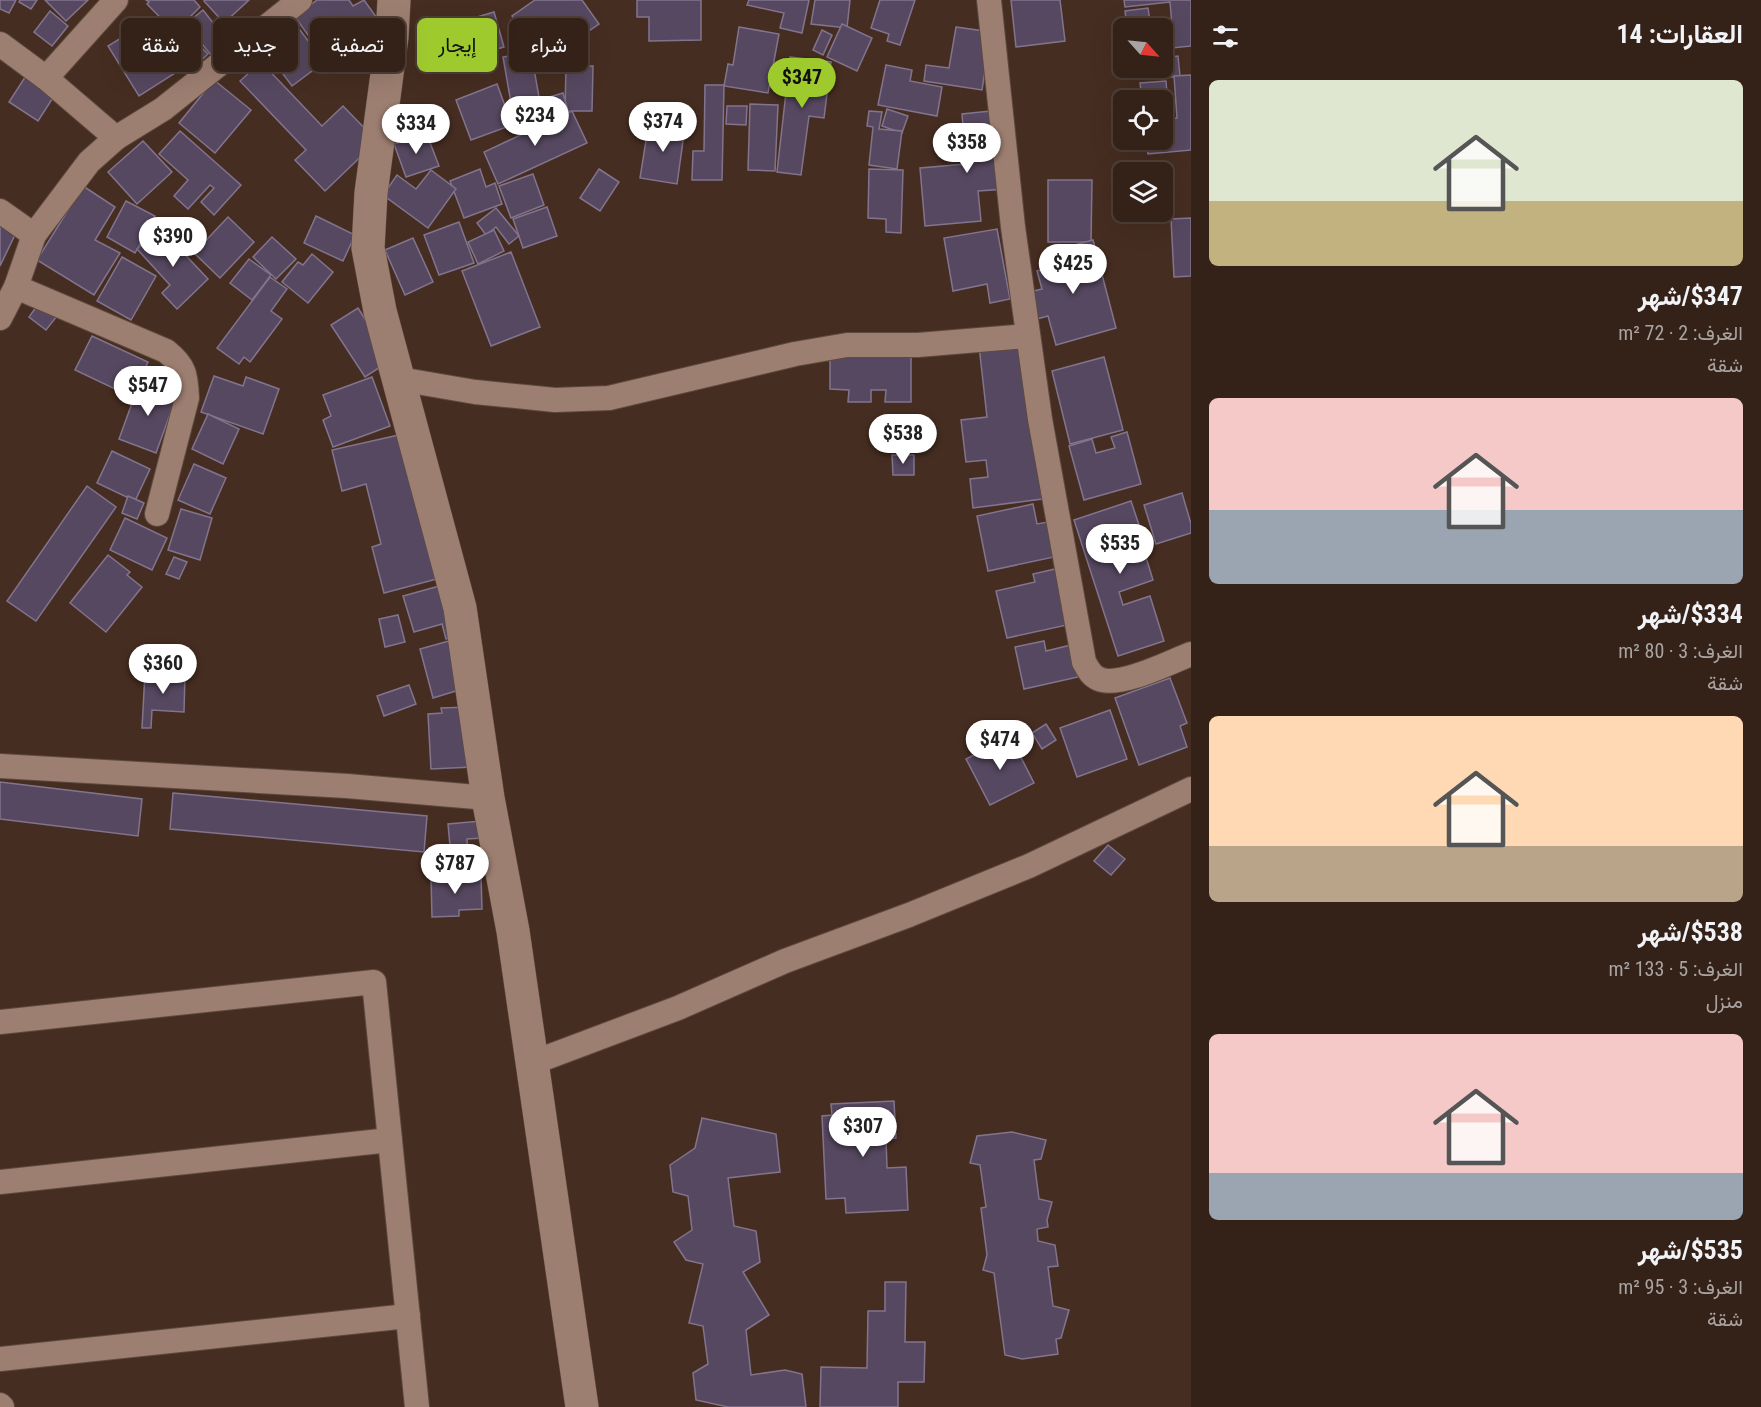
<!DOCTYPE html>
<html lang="ar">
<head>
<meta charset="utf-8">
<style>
	:root { --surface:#342219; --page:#3c2a22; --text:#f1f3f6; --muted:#a9a4a2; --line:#4e3f38; --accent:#9eca2e }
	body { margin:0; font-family:"Roboto Condensed",Vazirmatn,sans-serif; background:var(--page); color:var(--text); direction:rtl; height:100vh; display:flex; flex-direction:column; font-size:22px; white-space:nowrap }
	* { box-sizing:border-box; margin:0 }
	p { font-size:20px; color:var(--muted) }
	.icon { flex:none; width:33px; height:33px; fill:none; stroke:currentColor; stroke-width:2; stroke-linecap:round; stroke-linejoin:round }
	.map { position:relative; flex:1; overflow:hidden; direction:ltr }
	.drawer { display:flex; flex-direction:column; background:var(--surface); width:570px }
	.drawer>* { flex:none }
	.banner { position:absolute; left:18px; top:18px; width:570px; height:54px; direction:rtl; display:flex; gap:12px }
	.needle { width:39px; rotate:117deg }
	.tools { position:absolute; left:1113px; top:18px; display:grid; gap:12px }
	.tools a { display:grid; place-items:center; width:60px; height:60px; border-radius:9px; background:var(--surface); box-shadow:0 6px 24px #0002,0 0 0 2px var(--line); font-size:30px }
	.price { position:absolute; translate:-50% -51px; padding:0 14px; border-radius:21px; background:#fff; color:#222; font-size:20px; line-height:39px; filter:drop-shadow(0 2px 3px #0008) }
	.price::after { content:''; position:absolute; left:50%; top:36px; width:18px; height:14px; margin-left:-9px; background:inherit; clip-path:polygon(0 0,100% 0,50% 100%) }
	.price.current { background:var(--accent); color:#111 }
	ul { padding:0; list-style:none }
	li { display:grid; align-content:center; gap:12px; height:318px; padding:0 18px }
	li span { display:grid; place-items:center; height:186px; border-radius:9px; color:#555 }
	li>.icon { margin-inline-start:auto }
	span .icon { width:108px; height:108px; fill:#fffc; stroke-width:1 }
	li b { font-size:26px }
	h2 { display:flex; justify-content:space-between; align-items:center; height:72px; padding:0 18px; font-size:26px }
	.chip { padding:0 21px; border-radius:9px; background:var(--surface); box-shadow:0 6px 24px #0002,0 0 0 2px var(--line); font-size:21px; line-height:54px }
	.chip.current { background:var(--accent); color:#111 }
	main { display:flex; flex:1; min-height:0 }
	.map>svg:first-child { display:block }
</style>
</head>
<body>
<main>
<section class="drawer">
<h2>العقارات: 14<svg class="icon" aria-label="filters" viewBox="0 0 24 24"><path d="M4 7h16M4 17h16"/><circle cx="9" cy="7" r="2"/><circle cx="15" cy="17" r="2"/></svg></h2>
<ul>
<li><span style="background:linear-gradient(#dfe7d0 65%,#c2b280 0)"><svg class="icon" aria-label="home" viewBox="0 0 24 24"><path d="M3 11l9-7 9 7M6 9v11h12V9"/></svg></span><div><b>$347/شهر</b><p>الغرف: 2 · 72 m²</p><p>شقة</p></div></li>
<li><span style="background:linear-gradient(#f6c9c9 60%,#9aa5b1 0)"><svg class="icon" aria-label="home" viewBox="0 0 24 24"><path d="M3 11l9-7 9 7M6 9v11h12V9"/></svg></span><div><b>$334/شهر</b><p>الغرف: 3 · 80 m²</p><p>شقة</p></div></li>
<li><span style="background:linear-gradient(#ffd9b3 70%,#b9a48a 0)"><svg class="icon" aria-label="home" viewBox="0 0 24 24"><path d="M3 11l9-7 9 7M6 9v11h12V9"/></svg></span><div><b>$538/شهر</b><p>الغرف: 5 · 133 m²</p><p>منزل</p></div></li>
<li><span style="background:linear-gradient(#f6c9c9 75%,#9aa5b1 0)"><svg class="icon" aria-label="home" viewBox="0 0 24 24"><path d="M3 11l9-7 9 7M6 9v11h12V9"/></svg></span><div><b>$535/شهر</b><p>الغرف: 3 · 95 m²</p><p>شقة</p></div></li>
</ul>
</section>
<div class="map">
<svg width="1191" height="1407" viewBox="0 0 1191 1407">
	<rect width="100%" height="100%" fill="#462d21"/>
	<g fill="#564860" stroke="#83748e" stroke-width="1.5">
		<polygon points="0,0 16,0 9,13 0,9"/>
		<polygon points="20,0 37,0 31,9 19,2"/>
		<polygon points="45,0 88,0 66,21"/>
		<polygon points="146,0 194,0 200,7 181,26 195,40 188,46 147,4 149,2"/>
		<polygon points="205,0 249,0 224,23 204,1"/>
		<polygon points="317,0 349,0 353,6 364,0 382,25 334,60 323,46 318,49 295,17"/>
		<polygon points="535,0 582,0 599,24 543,62 512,16"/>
		<polygon points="637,0 701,0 701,40 649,41 649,17 637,17"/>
		<polygon points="749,0 809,0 802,33 780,28 784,13 747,5"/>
		<polygon points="815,0 850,0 847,28 811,24"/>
		<polygon points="880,0 915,0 900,45 887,41 889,34 871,28"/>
		<polygon points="1011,0 1060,0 1065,41 1016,47"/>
		<polygon points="1124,0 1191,0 1191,46 1162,49 1162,28 1153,28 1172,26 1170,2 1125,7"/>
		<polygon points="1148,8 1151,28 1127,28 1125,11"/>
		<polygon points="203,10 228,42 211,55 186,24"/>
		<polygon points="50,11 68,26 52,46 34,32"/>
		<polygon points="494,12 504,47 474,56 477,65 450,73 437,29"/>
		<polygon points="152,19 183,68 139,96 108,46"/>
		<polygon points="842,24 872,38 857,71 827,57"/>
		<polygon points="739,27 779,34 768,93 724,86 728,64 733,65"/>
		<polygon points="956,27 991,32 982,90 924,81 926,65 949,68"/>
		<polygon points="300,30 324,62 292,86 268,54"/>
		<polygon points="822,30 832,35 823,55 813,50"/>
		<polygon points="198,44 208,54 194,67 184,57"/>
		<polygon points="531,52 539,97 511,103 503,57"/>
		<polygon points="1178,56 1180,76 1156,79 1155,68 1162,68 1162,58"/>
		<polygon points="790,57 831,62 824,118 809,116 801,175 777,172"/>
		<polygon points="261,62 322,126 343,106 377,141 325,191 295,160 306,150 240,81"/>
		<polygon points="886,65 912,70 910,81 942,87 937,116 878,105"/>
		<polygon points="566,66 593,66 592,111 565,111"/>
		<polygon points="29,71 58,90 38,121 9,102"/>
		<polygon points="1191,75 1191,150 1148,154 1146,140 1162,140 1162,119 1177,118 1174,76"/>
		<polygon points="214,80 251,110 215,153 179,123"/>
		<polygon points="1166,81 1169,117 1162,118 1162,100 1142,100 1140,83"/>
		<polygon points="497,84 512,125 471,140 456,100"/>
		<polygon points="705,85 724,85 722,180 692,180 693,151 704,151"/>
		<polygon points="563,93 569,114 522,128 516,107"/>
		<polygon points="750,104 778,105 775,171 748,170"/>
		<polygon points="727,106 747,106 746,125 726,124"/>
		<polygon points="887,109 908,116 902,133 882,126"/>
		<polygon points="1000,110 1007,189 978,191 981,221 925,226 920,168 966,164 962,114"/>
		<polygon points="572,111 587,143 498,184 484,152"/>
		<polygon points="869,111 882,112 879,129 902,131 897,169 869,165 873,127 867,126"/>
		<polygon points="649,122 685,127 677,184 640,178"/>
		<polygon points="180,131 241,185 214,215 201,202 214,188 210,185 188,209 174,196 188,180 159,154"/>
		<polygon points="426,132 439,166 406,177 394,144"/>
		<polygon points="143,141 172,172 137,204 108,172"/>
		<polygon points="480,169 486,187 495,183 502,204 464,218 450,181"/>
		<polygon points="599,169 619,182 600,211 580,198"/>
		<polygon points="869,169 903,170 901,233 886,232 886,219 868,218"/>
		<polygon points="431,170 456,189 428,228 383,195 397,175 416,189"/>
		<polygon points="533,174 544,205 511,218 499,186"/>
		<polygon points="1048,180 1092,180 1091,242 1048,242"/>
		<polygon points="83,186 115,207 95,240 120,253 94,295 37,260"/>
		<polygon points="126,201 155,216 135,253 107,237"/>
		<polygon points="0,203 25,214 0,266"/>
		<polygon points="547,207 557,236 523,248 513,219"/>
		<polygon points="496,208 519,236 509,244 496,227 486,235 477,223"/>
		<polygon points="316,216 355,235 343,261 304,243"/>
		<polygon points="228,217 254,242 220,278 194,253"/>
		<polygon points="1191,218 1191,276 1174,277 1171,219"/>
		<polygon points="459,222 474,263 439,275 424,235"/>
		<polygon points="160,228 208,279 177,309 162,293 170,285 137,249"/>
		<polygon points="997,229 1010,299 990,303 987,284 953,291 944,238"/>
		<polygon points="494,230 504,251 478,264 468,242"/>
		<polygon points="272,237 296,259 276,279 253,257"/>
		<polygon points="413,238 433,282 405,295 385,250"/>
		<polygon points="1093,240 1116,328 1056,345 1048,316 1033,320 1025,293 1042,289 1037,271 1053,266 1049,252"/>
		<polygon points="511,252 540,327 491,346 462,271"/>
		<polygon points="312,254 333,272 308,303 282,282 298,262 303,265"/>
		<polygon points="122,257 156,276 131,320 97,301"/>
		<polygon points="249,259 271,275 252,300 230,283"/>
		<polygon points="270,277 287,289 271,311 282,319 250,362 244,357 239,364 217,348"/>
		<polygon points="39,303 57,316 46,330 29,317"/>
		<polygon points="358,308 391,360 365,377 331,325"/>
		<polygon points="92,336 148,362 132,397 75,370"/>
		<polygon points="830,339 911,340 911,402 885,402 886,390 871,390 871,402 848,402 849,390 830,389"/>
		<polygon points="1024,341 1042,499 973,508 970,479 988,477 986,460 966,462 961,420 987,417 979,346"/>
		<polygon points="1104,357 1123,430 1070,444 1052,371"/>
		<polygon points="214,376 243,386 246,377 279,389 263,434 201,412"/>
		<polygon points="372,377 390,426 333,447 323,420 331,416 323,395"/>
		<polygon points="140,381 177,395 156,453 119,439"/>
		<polygon points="208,414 239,429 223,464 192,449"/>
		<polygon points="412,432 448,576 384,593 372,547 381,544 366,484 342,491 332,450"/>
		<polygon points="1127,432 1141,484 1084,500 1069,446 1092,439 1096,453 1115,448 1111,437"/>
		<polygon points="112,451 150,469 135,501 97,483"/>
		<polygon points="892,455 914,455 914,475 893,475"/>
		<polygon points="194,464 226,478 210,514 178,500"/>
		<polygon points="87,486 116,507 36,621 7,601"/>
		<polygon points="1182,493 1191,524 1191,533 1156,544 1144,505"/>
		<polygon points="128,496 144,503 137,519 122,513"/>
		<polygon points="1131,501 1144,540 1141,541 1153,580 1119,592 1123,605 1150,596 1164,641 1118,656 1074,520"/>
		<polygon points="1033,504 1037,524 1048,522 1054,557 988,571 977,516"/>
		<polygon points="181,509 212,518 200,560 168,550"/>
		<polygon points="125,518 167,538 152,570 110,550"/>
		<polygon points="108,555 130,572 127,575 142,587 106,632 70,603"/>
		<polygon points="174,557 187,562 179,579 166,574"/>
		<polygon points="1055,569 1067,625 1007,638 996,591 1035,582 1033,574"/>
		<polygon points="450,583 457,635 446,639 442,624 414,632 403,596"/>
		<polygon points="398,615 405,642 385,647 379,619"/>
		<polygon points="456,639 469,687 433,698 420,649"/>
		<polygon points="1044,641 1046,651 1071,645 1078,677 1024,689 1015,647"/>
		<polygon points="145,673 185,675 184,712 152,710 151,728 142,728"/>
		<polygon points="1170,678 1187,723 1180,726 1187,747 1139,765 1115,698"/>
		<polygon points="409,685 416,704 384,716 377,696"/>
		<polygon points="469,707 472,767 431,769 428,714 442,713 441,708"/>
		<polygon points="1110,710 1127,759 1077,777 1060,728"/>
		<polygon points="1046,724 1056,740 1042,749 1032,733"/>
		<polygon points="1010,736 1034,783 990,805 966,759"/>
		<polygon points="0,782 142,799 138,836 0,819"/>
		<polygon points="173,793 427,816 424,852 170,829"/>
		<polygon points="481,821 483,838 467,839 468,855 451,857 448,824"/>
		<polygon points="1108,845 1125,859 1111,875 1094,861"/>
		<polygon points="481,876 482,909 459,910 459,916 432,917 431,877"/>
		<polygon points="894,1101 896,1138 886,1139 887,1168 906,1167 908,1210 846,1213 845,1198 826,1199 822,1116 832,1115 831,1104"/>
		<polygon points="702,1118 776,1134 780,1172 728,1178 734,1226 756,1231 760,1262 743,1272 769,1315 746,1330 751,1375 785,1370 802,1374 806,1407 728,1407 696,1400 693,1373 708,1364 703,1326 689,1323 703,1264 686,1260 674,1242 692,1230 688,1196 673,1192 670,1165 695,1148"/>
		<polygon points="1012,1132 1046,1140 1041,1159 1034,1160 1039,1199 1052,1202 1047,1220 1048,1227 1037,1229 1038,1241 1055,1245 1058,1266 1048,1267 1053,1306 1069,1310 1061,1338 1056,1339 1058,1354 1022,1359 1005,1355 994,1273 983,1270 987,1255 981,1208 986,1207 980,1165 970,1163 977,1136"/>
		<polygon points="885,1282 906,1282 905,1342 925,1342 924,1382 898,1382 898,1407 820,1407 821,1367 867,1368 868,1311 885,1311"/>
	</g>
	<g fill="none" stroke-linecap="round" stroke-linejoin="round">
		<g stroke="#5e4a3f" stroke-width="26">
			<g id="street">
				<path d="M989 0 1013 227 1040 419 1084 662C1088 669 1091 676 1099 679 1120 688 1170 662 1191 654"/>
				<polyline points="0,44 46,78 116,138"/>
				<polyline points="46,78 116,0"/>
				<polyline points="0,211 34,235"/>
				<path d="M16 287 166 351C185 366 186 375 187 398L157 514"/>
				<polyline points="0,318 16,287 34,235 89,162 116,138 163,109 300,0"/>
				<polyline points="399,379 475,392 555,400 609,398 795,354 847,345 918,345 1028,336"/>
				<polyline points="0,766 347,786 488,798"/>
				<polyline points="0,1022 374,982 417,1407"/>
				<polyline points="532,1063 678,1008 785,961 909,915 1029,866 1191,789"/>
				<polyline points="0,1182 390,1140"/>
				<polyline points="0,1359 408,1316"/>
				<polyline points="0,1405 2,1407"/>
			</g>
		</g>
		<g stroke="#5e4a3f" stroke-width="34">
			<polyline id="secondary" points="394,0 392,37 371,193 368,248 380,311 460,608 488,798 513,931 582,1407"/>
		</g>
		<use href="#street" stroke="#9d7f71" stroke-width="24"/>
		<use href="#secondary" stroke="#9d7f71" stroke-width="33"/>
	</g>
</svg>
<div class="tools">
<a><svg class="needle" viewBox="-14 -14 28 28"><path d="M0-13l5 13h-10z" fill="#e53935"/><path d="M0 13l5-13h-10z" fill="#a9a4a2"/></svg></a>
<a><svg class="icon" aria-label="locate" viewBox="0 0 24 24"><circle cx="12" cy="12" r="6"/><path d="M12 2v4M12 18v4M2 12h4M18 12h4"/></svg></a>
<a><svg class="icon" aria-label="layers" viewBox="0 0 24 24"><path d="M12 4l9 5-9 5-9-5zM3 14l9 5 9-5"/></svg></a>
</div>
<b class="price current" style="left:802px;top:109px">$347</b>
<b class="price" style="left:535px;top:147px">$234</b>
<b class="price" style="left:663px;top:153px">$374</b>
<b class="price" style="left:416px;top:155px">$334</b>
<b class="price" style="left:967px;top:174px">$358</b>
<b class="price" style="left:173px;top:268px">$390</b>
<b class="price" style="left:1073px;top:295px">$425</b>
<b class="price" style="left:148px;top:417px">$547</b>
<b class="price" style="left:903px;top:465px">$538</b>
<b class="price" style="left:1120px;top:575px">$535</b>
<b class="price" style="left:163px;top:695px">$360</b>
<b class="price" style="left:1000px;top:771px">$474</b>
<b class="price" style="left:455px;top:895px">$787</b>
<b class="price" style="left:863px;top:1158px">$307</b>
<div class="banner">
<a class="chip">شراء</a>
<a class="chip current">إيجار</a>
<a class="chip">تصفية</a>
<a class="chip">جديد</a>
<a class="chip">شقة</a>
</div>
</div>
</main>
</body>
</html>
